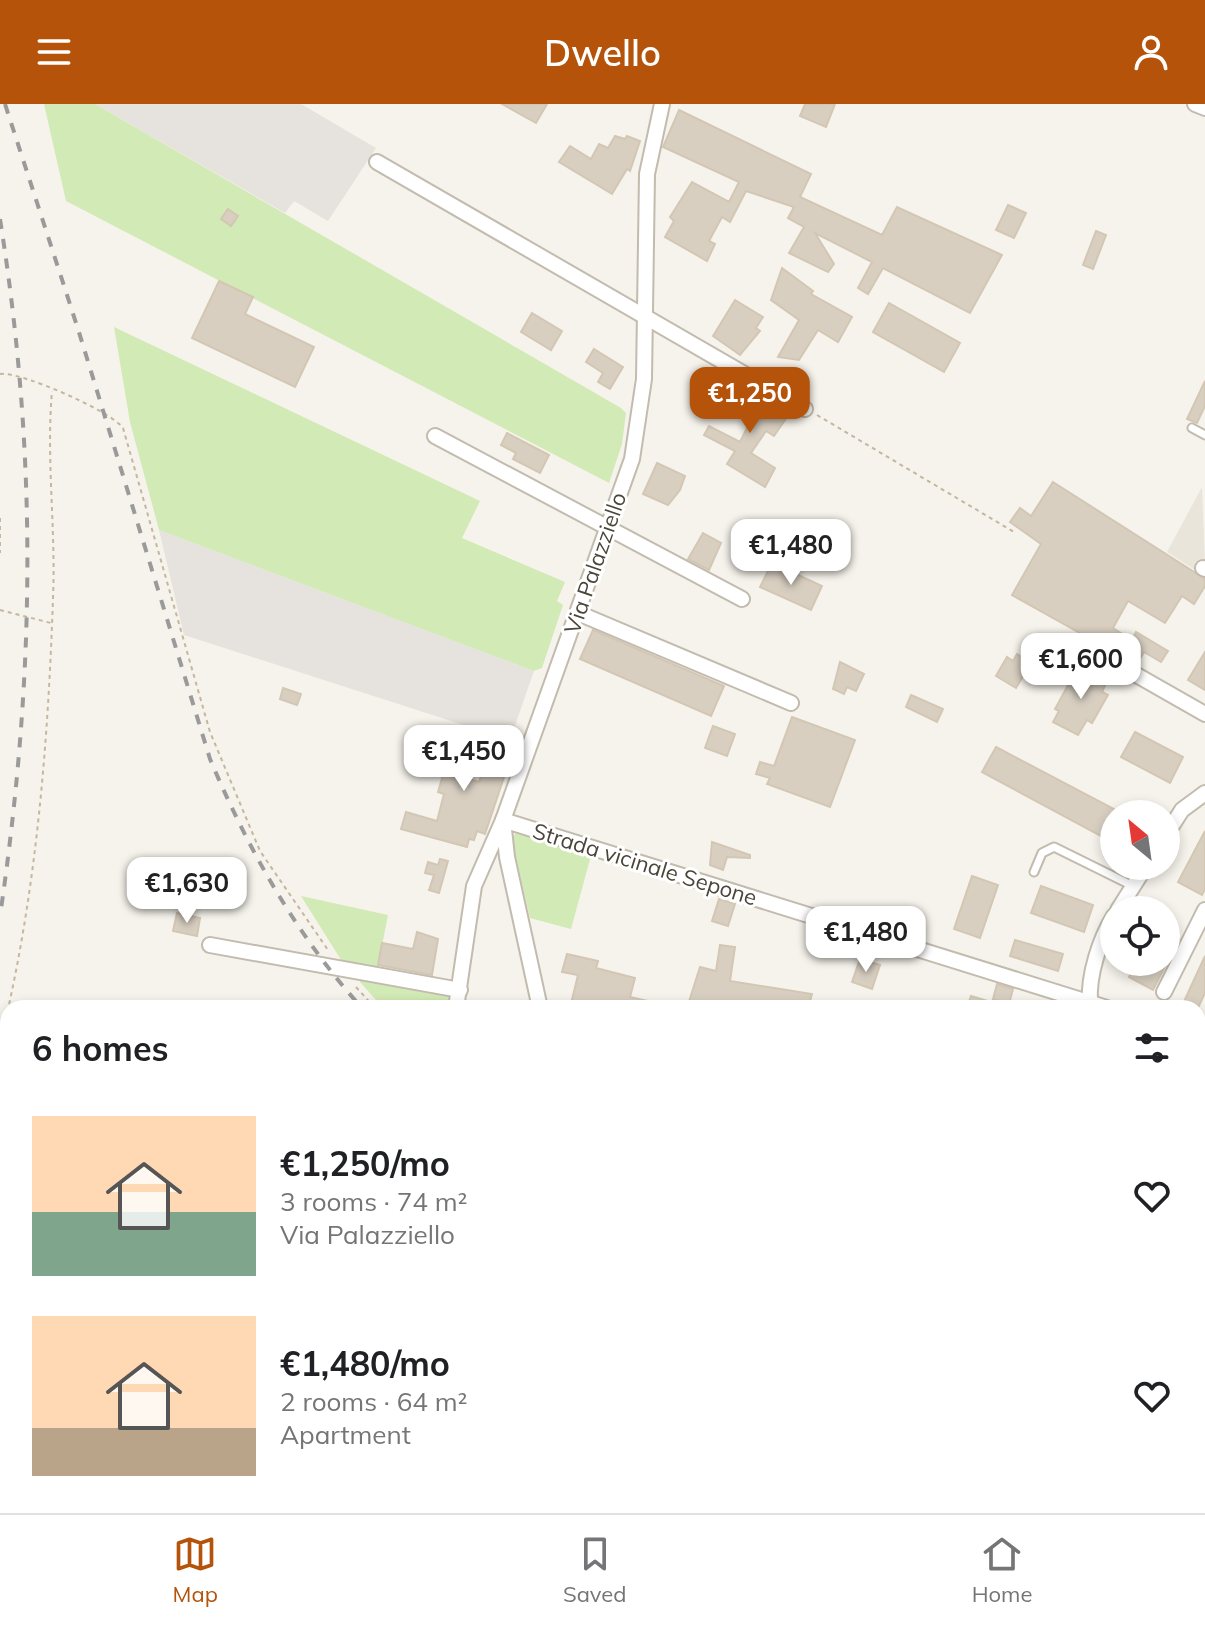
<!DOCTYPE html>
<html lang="en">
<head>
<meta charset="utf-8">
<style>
	:root { --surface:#fff; --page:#f2f2f2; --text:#202124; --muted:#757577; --line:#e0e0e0; --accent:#b45309 }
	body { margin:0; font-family:Mulish,sans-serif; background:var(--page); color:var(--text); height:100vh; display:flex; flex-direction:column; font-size:30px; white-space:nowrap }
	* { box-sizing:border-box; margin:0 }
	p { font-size:26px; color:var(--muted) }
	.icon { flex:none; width:44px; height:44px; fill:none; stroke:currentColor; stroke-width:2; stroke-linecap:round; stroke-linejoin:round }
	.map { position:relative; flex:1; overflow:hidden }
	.side { position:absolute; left:0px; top:896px; width:1206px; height:514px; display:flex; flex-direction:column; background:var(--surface); border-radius:24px 24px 0 0; box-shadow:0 4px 12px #0003 }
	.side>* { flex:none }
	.needle { width:52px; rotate:331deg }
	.controls { position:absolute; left:1100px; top:696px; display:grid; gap:16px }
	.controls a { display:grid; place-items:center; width:80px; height:80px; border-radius:50%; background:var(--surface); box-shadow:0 4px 12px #0003; font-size:40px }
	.price { position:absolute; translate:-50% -68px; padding:0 18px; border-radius:16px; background:#fff; color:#222; font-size:26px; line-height:52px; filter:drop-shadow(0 2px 4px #0008) }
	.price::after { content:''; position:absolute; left:50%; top:48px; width:24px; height:18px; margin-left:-12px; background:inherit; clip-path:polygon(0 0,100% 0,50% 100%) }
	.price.selected { background:var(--accent); color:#fff }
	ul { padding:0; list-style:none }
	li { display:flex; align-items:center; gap:24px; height:200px; padding:0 32px }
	li span { display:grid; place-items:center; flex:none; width:224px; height:160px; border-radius:0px; color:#555 }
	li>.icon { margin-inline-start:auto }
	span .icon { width:96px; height:96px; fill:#fffc; stroke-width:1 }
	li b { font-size:34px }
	h2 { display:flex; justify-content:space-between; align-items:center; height:96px; padding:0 32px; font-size:34px }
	header { display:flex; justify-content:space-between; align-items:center; height:104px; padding:0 32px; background:var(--accent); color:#fff; font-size:36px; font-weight:600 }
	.tabs { display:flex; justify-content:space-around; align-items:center; height:112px; border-top:2px solid var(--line); background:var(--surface); font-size:22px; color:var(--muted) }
	.tabs a { display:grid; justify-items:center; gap:4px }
	.tabs .selected { color:var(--accent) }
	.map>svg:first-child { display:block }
</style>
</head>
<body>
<header><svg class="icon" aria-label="menu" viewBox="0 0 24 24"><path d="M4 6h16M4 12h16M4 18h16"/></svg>Dwello<svg class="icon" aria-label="person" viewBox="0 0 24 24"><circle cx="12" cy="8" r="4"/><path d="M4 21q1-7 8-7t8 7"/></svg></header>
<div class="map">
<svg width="1205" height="1409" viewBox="0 0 1205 1409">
	<rect width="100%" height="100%" fill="#f6f3ec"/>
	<polygon fill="#eae5da" points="1202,383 1205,459 1197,467 1167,448"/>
	<g fill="#e6e2dd">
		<polygon points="95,0 301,0 376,44 328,117 294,97 285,109"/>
		<polygon points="159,426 534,567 510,636 184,531"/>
	</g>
	<g fill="#d2eab5">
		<polygon points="44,0 95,0 621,304 626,309 622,340 609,379 66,97"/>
		<polygon points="114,223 480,397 462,434 565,478 557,497 563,501 542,564 534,567 159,426 130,318"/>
		<polygon points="521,724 592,748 571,825 530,814 513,740 513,732"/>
		<polygon points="301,792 388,811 377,867 343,859"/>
		<polygon points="361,873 453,887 449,904 383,904 360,878"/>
		<polygon points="1198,1249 1205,1251 1205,1331 1198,1328"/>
	</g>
	<g fill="#d8cfc1" stroke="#d3c7b4" stroke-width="2" fill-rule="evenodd">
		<polygon points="502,0 547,0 536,19"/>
		<polygon points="805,0 835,0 826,23 800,12"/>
		<polygon points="679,6 811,70 800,93 882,131 897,103 1002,151 970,209 883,164 868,190 858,184 872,158 815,129 834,160 828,168 789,149 804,123 788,114 794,103 746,87 730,118 722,113 709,137 715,140 707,157 665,133 674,117 670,113 692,78 729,98 739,78 663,43"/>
		<polygon points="615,32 625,35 627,32 640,37 630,67 627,65 612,90 559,58 570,42 591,55 599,40 608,44"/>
		<polygon points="1008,101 1026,109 1014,134 996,126"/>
		<polygon points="228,105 238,112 231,122 221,115"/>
		<polygon points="1096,127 1106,131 1093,165 1083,161"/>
		<polygon points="782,164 813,187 811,190 852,213 838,238 818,226 799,256 778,253 799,216 771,196"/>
		<polygon points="219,177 253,193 245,210 314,243 295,283 192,234"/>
		<polygon points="735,196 763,213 756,224 760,227 740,251 713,232"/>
		<polygon points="889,199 960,239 944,268 873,228"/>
		<polygon points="532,209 562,227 551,246 521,228"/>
		<polygon points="594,245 623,263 610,285 598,278 603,269 586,258"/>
		<polygon points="1205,277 1205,302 1197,319 1187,315"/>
		<polygon points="738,283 787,313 774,332 766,327 751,349 775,364 765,383 727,360 735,347 704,331 709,322 740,338 750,318 725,304"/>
		<polygon points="507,329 549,351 540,369 513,355 516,349 501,341"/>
		<polygon points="657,359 685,372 680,386 668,401 643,390"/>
		<polygon points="1053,378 1205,475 1205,482 1194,500 1182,492 1165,519 1128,497 1113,524 1132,536 1136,528 1168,547 1161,558 1144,548 1141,553 1108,533 1103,542 1012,491 1041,440 1010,418 1020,404 1031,412"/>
		<polygon points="703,429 721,439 709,466 688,455"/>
		<polygon points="772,459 822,482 811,506 760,483"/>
		<polygon points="593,526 724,582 711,612 580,555"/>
		<polygon points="1205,548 1205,586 1188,576"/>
		<polygon points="1017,550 1031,559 1016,584 996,572 1007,553 1013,557"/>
		<polygon points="840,558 864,570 856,587 847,583 844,590 833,585"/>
		<polygon points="1083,562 1108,575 1102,588 1108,591 1092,619 1087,616 1078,631 1053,618 1059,607 1055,605 1073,572 1077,574"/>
		<polygon points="283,584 301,590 297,601 280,595"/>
		<polygon points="911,591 943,605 937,618 906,603"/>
		<polygon points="792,613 855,636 830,703 767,680 770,674 756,670 760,658 774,662"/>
		<polygon points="713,622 735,630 727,652 705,644"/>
		<polygon points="1135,628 1183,653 1170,679 1121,653"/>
		<path d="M456 632 511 652 485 730 477 727 474 736 469 735 467 743 401 725 406 708 437 717 444 690 438 688 445 664 436 661 445 637 453 640ZM466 647 487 655 479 678 456 671Z"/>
		<polygon points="996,643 1114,705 1114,739 982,668"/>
		<polygon points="1205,727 1205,785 1202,791 1178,778"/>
		<polygon points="712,738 750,751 750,754 727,753 723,766 710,761"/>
		<polygon points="440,755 448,757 439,789 429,786 434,771 425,769 428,758 438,761"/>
		<polygon points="160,761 200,772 197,787 171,783 169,794 154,791"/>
		<polygon points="972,772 998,781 980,834 954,825"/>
		<polygon points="1041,782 1093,801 1084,828 1031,809"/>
		<polygon points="719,795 735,800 728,822 712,817"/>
		<polygon points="177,809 200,814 197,832 173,827"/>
		<polygon points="417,828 438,835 432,871 378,861 382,839 413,845"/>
		<polygon points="1166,828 1179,835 1153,886 1129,873 1137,858 1166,858"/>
		<polygon points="1015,836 1063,850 1058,867 1010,852"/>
		<polygon points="720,841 735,843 730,877 812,890 808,904 687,904 700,863 716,867"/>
		<polygon points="567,850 598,857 596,864 635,874 630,893 657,899 657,904 570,904 578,871 562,868"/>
		<polygon points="1205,852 1205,889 1198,904 1181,904"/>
		<polygon points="860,855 880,861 872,885 852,878"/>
		<polygon points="997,880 1013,885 1009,900 993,895"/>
		<polygon points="971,892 1001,901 1001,904 967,904"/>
	</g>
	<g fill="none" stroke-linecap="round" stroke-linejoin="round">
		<g stroke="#c2bbae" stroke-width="11">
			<g id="lane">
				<polyline points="1192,324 1205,331"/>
				<polyline points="1034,768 1042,749 1054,743 1133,782"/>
			</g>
		</g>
		<g stroke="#c2bbae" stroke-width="18">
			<g id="street">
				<polyline points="1195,0 1205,4"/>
				<polyline points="377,58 805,305"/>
				<polyline points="435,332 742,495"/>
				<polyline points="1203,464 1205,465"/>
				<polyline points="578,509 791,599"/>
				<polyline points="1112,557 1205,610"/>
				<polyline points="1166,731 1182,706 1205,689"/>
				<polyline points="1118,806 1146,762"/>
				<polyline points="210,841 460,886"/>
				<polyline points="1164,888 1205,806"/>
				<path d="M1090 898C1088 871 1100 835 1114 812"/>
				<polyline points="456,904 474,782 503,716 632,355 644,275 647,70 662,0"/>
				<polyline points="540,904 507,753 503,716 1107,904"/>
				<polyline points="1198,934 1205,936"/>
				<polyline points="1198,1133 1205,1136"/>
				<polyline points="1198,1234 1205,1237"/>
				<polyline points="1198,1372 1205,1375"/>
				<polyline points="386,1402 387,1409"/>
				<polyline points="550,1409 550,1402"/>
			</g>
		</g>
		<g stroke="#c4b79f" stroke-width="2" stroke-dasharray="4 4" stroke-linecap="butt">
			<path d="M0 270C20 267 111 307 123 324L210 628 260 747 328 846"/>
			<polyline points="817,311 1014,428"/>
			<polyline points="0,414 0,449"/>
			<polyline points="0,506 51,519"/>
			<polyline points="356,883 375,904"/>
			<path d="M0 939C36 795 48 642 53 494 56 425 46 356 52 287"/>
			<polyline points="0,1191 8,1184"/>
		</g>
		<use href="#lane" stroke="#fff" stroke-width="7"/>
		<use href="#street" stroke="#fff" stroke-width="14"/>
		<g stroke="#9a9a9a" stroke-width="4" stroke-dasharray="10 10" stroke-linecap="butt">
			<path d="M5 0 78 225 210 655C248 745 296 831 362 904"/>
			<path d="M0 115C38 354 35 573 0 812"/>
			<polyline points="0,1168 8,1162"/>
			<polyline points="1198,1334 1205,1337"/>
		</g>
	</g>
	<g text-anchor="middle" stroke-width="6" stroke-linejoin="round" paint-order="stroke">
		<g font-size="22" fill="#4b4439" stroke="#fff">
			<text transform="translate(595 459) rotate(-71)" y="8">Via Palazziello</text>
			<text transform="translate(645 760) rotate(17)" y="8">Strada vicinale Sepone</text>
		</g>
	</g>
</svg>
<div class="controls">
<a><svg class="needle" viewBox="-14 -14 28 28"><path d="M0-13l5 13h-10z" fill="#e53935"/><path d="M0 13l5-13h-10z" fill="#757577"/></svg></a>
<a><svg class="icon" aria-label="locate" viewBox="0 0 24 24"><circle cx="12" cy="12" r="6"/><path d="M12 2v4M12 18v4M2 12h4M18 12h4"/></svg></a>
</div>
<b class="price selected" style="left:750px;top:331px">€1,250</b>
<b class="price" style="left:791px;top:483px">€1,480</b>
<b class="price" style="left:1081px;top:597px">€1,600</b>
<b class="price" style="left:464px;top:689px">€1,450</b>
<b class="price" style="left:187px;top:821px">€1,630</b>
<b class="price" style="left:866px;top:870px">€1,480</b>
<section class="side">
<h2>6 homes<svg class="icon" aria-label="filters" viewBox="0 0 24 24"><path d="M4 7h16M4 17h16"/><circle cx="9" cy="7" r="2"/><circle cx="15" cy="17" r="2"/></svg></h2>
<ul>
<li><span style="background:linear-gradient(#ffd9b3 60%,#7fa58c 0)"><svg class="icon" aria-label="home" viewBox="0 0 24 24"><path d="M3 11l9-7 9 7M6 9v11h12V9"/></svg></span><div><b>€1,250/mo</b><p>3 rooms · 74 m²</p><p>Via Palazziello</p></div><svg class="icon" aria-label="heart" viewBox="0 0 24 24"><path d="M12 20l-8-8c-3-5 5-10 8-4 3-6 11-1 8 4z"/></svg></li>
<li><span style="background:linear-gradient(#ffd9b3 70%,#b9a48a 0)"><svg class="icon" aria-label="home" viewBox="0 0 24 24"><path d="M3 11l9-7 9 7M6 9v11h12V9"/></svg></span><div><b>€1,480/mo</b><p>2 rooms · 64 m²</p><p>Apartment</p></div><svg class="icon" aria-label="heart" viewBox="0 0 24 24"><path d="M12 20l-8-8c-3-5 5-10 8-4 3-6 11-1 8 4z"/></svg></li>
</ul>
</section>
</div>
<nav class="tabs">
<a class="selected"><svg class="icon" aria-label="map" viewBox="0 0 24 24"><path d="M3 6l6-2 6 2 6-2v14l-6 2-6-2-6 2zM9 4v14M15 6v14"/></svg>Map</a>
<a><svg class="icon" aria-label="saved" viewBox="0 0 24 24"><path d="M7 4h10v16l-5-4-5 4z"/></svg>Saved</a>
<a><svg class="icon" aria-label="home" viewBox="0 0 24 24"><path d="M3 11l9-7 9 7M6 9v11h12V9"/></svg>Home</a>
</nav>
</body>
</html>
